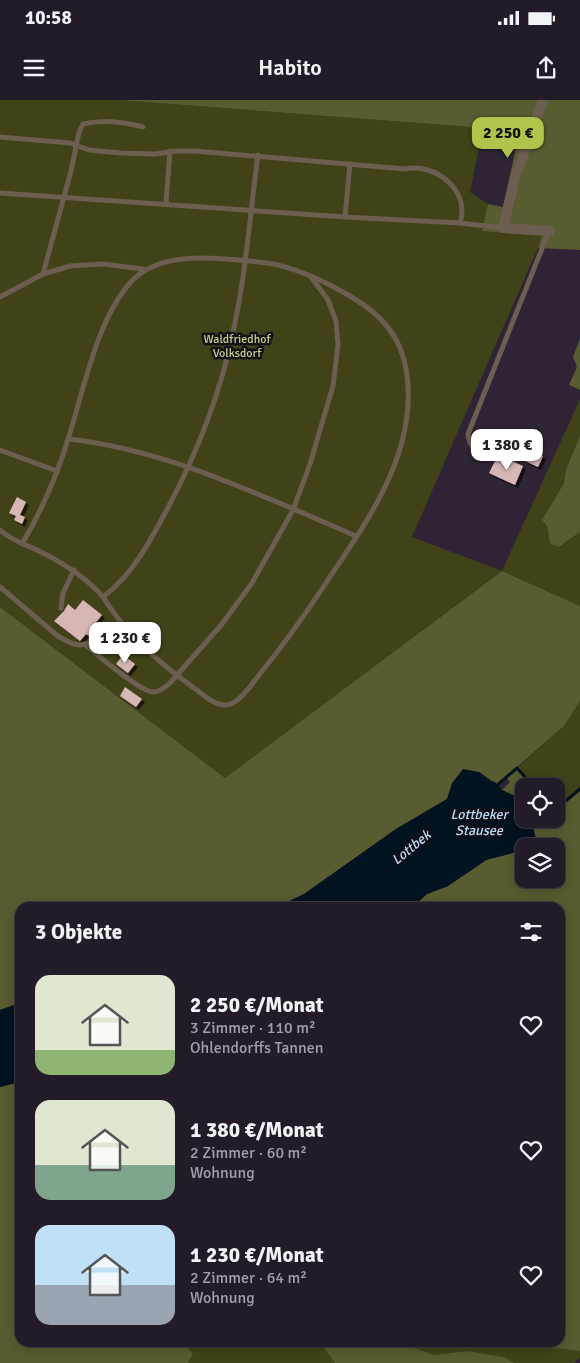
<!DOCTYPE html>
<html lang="de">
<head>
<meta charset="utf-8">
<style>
	:root { --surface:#231b28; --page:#2f2834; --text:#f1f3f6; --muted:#a3a1a8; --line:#403945; --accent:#b2c34c }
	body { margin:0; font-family:Signika,sans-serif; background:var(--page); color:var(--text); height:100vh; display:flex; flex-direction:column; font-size:19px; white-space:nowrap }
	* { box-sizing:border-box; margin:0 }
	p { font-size:16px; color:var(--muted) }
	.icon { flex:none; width:28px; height:28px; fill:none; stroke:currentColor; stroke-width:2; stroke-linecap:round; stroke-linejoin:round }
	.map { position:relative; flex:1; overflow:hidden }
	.sheet { position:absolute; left:15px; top:802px; width:550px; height:445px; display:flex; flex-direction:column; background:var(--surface); border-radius:15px; box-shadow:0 2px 12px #0003,0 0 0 1px var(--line) }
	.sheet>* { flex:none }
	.tools { position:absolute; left:515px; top:678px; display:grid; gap:10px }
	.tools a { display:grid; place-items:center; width:50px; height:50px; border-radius:10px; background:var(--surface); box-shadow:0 2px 12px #0003,0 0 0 1px var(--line); font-size:25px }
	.price { position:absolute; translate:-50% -42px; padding:0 11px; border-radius:10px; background:#fff; color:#222; font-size:16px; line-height:32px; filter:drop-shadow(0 1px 2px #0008) }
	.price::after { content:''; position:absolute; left:50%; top:30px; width:15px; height:11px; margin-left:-8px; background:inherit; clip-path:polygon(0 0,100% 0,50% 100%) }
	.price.on { background:var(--accent); color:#111 }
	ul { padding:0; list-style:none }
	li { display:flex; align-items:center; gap:15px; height:125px; padding:0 20px }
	li span { display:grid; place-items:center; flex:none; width:140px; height:100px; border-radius:15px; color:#555 }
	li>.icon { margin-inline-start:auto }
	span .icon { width:60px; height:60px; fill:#fffc; stroke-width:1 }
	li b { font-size:21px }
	h2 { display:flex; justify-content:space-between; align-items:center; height:60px; padding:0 20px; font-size:21px }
	.status { display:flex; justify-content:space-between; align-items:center; height:35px; padding:0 25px; background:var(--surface); direction:ltr }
	.status svg { height:14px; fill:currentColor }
	header { display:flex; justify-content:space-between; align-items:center; height:65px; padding:0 20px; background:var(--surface); font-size:22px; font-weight:600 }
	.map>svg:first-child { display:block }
</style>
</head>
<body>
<div class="status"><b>10:58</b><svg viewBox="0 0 49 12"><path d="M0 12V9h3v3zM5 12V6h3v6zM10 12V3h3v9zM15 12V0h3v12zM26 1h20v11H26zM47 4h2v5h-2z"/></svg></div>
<header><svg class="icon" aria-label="menu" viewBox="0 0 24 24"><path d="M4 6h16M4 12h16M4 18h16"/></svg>Habito<svg class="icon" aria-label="share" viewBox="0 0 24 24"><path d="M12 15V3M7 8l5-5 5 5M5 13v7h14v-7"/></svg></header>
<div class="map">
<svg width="580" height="1263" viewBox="0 0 580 1263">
	<defs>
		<filter id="shadow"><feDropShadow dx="3" dy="3" stdDeviation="0" flood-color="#0009"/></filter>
	</defs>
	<rect width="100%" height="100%" fill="#2f2436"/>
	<g fill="#414218">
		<polygon points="0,0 119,0 483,28 470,92 488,104 484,126 543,136 412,437 502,471 580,299 580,336 566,369 564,383 542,420 547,426 550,444 560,447 580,432 580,506 502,471 225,678 0,507"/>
		<polygon points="580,601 580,689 556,709 556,686 533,686 517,668 564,626"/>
		<polygon points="184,1243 329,1243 324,1248 335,1263 188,1263 193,1254"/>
		<polygon points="401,1243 521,1243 533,1246 580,1251 580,1258 574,1263 515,1263 504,1257 467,1251 434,1255"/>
	</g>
	<g fill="#595b30">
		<polygon points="119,0 580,0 580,150 538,148 542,136 482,131 488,104 503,107 520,29 483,28"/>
		<polygon points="580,239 580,290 569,285 577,267 573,257"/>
		<polygon points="580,336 580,432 559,447 550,444 547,426 542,420 564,383 566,369"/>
		<polygon points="502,471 580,506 580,601 564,626 517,667 533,686 524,686 524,708 515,696 502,690 510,682 506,677 510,673 496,684 479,672 447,699 396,729 304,794 277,807 20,808 20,903 0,910 0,507 225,678"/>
		<polygon points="580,690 580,1251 533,1246 521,1243 560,1242 560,808 412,808 427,794 448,786 486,760 524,750 524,779 556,779 556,746 531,746 536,739 531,719 556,719 556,709"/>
		<polygon points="20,982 20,1242 184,1243 193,1254 188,1263 0,1263 0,987"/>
		<polygon points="329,1243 401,1243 434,1255 467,1251 504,1257 515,1263 335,1263 324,1248"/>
	</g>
	<g fill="#01131f">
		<polygon points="463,669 479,672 491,681 495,682 502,690 515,696 524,708 524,719 531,720 536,739 531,746 524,746 524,750 486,760 448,786 427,794 412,807 277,807 304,794 396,729 447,699 452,683"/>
		<polygon points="20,903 20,982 0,987 0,910"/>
	</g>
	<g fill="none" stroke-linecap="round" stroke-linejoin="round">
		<g stroke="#01131f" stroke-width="3">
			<polyline points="494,688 517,668 533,686"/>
			<polyline points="556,709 580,689"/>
		</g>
	</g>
	<g fill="#d7b7b6" filter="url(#shadow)">
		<polygon points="530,351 543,356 538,367 525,361"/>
		<polygon points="496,359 510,366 512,361 523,366 515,385 489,373"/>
		<polygon points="17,397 26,402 20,415 25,417 22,424 14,420 16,416 9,413"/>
		<polygon points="83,500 102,515 93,526 95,528 89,536 86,534 80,541 54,521 64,511 68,504 75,510"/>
		<polygon points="123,555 135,564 128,573 116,564"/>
		<polygon points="125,587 142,599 136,607 120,596"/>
	</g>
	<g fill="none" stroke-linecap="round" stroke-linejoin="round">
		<g stroke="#6c5e50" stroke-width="5">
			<path d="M0 37 70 43 89 50 121 53 155 54 176 51H195L405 69C435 62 471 91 460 123"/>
			<polyline points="0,93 345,117 460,123 503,128"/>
			<polyline points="166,103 170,51"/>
			<polyline points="345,117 350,64"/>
			<path d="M43 174 71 71 79 32 83 24C104 19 123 22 143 27"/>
			<polyline points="0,197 43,174 70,166 103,164 143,169"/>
			<path d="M68 339C169 350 264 397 356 436"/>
			<polyline points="0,350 57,371"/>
			<polyline points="508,359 473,347 470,343 468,334 549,131"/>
			<path d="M0 430C12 441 27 445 41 452 65 464 86 477 103 497"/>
			<path d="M22 444C42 410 58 373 69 336 84 289 97 220 130 183 159 149 218 158 258 162 286 164 316 177 341 191 382 213 406 238 408 287 412 364 362 428 322 489 302 519 282 547 259 575 252 584 245 595 236 601 232 604 230 605 225 605 213 605 203 594 194 588 158 562 127 535 103 497 131 476 148 445 164 415 195 358 220 296 233 232 246 174 250 114 258 55"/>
			<polyline points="0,487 59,537 73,544 80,545 89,543 104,525"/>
			<polyline points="61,508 63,493 74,470"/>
			<path d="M85 545C98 555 139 591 153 592 160 592 165 587 170 583L222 524 252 483 293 410 310 364 333 286 338 245 336 221 328 200 312 178"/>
		</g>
		<polyline stroke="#6c5e50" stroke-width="10" points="543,0 515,78 503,128 550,131"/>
	</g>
	<g text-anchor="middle" stroke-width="5" stroke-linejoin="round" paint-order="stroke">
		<g font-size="12" fill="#ced18a" stroke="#140f18">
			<text x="237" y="243">Waldfriedhof<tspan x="237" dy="14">Volksdorf</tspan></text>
		</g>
		<g font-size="14" font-style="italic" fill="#b7def9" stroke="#140f18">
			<text x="479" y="719">Lottbeker<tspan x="479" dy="16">Stausee</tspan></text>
			<text transform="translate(411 747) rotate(-39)" y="5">Lottbek</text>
		</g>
	</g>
</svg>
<div class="tools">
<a><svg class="icon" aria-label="locate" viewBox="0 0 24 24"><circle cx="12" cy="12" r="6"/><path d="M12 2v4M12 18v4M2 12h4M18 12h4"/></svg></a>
<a><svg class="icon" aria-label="layers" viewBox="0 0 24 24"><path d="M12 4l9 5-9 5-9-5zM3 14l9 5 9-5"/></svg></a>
</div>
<b class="price on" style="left:508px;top:59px">2 250 €</b>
<b class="price" style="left:507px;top:371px">1 380 €</b>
<b class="price" style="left:125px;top:564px">1 230 €</b>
<section class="sheet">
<h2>3 Objekte<svg class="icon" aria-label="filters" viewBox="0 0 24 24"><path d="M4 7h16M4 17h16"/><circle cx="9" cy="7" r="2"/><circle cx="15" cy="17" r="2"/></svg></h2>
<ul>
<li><span style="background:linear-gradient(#dfe7d0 75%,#8fb573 0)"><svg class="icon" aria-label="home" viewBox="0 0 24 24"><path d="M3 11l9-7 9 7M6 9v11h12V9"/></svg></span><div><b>2 250 €/Monat</b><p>3 Zimmer · 110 m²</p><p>Ohlendorffs Tannen</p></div><svg class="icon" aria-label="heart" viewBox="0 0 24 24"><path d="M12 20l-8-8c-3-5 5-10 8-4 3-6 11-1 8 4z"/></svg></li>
<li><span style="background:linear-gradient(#dfe7d0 65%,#7fa58c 0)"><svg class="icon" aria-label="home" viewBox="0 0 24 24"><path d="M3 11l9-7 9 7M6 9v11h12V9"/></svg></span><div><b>1 380 €/Monat</b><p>2 Zimmer · 60 m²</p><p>Wohnung</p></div><svg class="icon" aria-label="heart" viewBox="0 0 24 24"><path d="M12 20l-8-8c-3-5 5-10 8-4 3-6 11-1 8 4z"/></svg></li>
<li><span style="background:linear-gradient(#bfe0f5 60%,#9aa5b1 0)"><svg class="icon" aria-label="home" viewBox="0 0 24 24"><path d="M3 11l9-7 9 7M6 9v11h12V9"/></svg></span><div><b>1 230 €/Monat</b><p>2 Zimmer · 64 m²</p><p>Wohnung</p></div><svg class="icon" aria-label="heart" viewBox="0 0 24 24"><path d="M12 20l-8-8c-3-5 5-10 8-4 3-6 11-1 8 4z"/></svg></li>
</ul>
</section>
</div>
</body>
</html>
